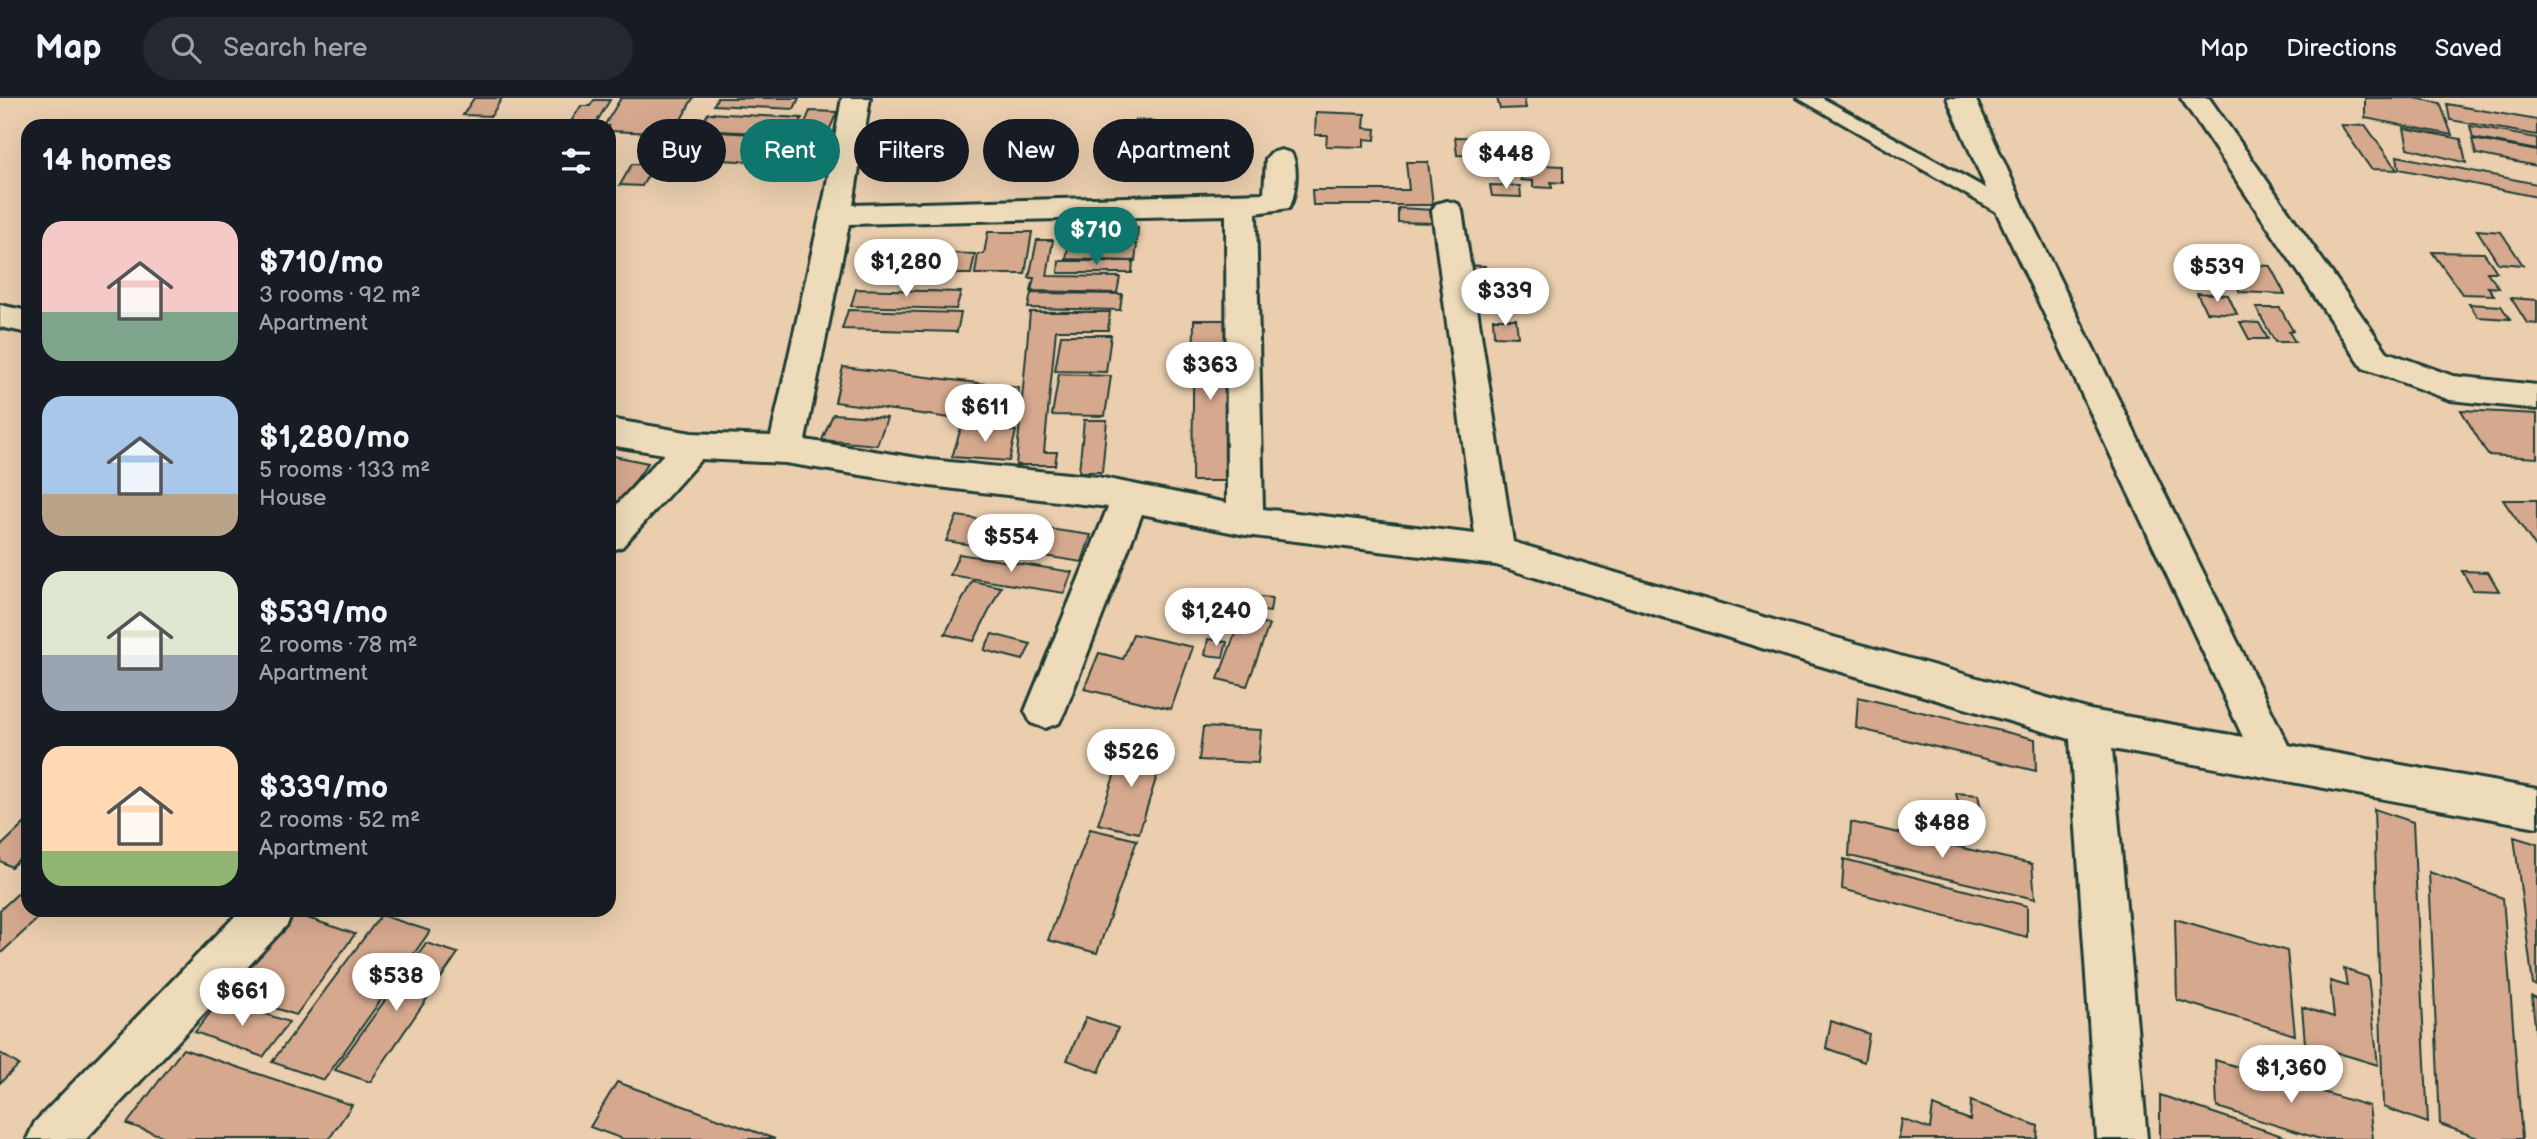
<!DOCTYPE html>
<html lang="en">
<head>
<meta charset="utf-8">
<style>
	:root { --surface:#171b24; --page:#242831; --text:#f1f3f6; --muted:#9ea1a6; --line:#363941; --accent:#0f766e }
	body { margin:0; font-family:"Balsamiq Sans",sans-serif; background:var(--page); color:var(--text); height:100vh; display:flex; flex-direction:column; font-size:26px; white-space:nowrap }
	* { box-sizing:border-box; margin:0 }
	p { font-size:23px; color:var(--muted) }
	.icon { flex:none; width:38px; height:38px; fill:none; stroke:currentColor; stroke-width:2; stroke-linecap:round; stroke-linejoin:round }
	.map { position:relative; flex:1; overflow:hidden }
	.sheet { position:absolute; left:21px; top:21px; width:595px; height:798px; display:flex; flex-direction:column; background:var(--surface); border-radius:21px; box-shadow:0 7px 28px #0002 }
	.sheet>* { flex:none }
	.top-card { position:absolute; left:637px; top:21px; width:665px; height:63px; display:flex; gap:14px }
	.price { position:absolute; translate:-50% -60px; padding:0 16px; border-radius:24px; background:#fff; color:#222; font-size:23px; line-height:46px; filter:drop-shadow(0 2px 4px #0008) }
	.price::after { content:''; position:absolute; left:50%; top:42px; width:21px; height:16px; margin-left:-10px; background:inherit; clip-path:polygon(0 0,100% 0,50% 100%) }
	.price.active { background:var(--accent); color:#fff }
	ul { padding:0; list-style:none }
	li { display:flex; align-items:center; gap:21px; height:175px; padding:0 21px }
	li span { display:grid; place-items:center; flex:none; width:196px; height:140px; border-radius:21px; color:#555 }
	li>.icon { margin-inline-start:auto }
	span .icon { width:84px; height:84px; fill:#fffc; stroke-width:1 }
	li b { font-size:30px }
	h2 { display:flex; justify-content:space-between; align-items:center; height:84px; padding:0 21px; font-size:30px }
	.chip { padding:0 24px; border-radius:32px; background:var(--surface); box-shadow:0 7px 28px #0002; font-size:24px; line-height:63px }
	.chip.active { background:var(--accent); color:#fff }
	header { display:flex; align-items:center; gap:42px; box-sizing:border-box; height:98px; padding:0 35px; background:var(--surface); border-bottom:2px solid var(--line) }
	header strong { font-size:33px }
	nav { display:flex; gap:38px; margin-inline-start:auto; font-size:24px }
	.search { width:490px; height:63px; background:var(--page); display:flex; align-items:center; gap:18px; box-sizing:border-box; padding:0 24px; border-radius:38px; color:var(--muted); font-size:26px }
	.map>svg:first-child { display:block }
</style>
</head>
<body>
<header>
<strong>Map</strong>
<div class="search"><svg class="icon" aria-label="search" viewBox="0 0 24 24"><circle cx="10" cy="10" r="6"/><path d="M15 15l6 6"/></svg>Search here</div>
<nav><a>Map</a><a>Directions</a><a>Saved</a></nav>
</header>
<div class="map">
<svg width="2537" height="1041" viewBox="0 0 2537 1041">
	<rect width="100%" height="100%" fill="#eaceae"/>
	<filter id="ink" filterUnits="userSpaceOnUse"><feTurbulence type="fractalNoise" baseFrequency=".0143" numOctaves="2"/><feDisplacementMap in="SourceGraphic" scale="14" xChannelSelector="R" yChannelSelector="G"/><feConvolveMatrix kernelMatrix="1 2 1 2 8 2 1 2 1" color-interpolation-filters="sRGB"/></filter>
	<g filter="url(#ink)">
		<g fill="#d6a98f" stroke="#1f3d34" stroke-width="2">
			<polygon points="474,0 502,0 491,18 463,17"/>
			<polygon points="621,0 693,0 678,27 659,26 654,35 609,33 609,28 604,28"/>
			<polygon points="717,0 799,0 794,11 714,7"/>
			<polygon points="1497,0 1524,0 1526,10 1500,11"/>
			<polygon points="2365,0 2415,0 2440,5 2452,37 2365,20"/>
			<polygon points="594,2 610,2 594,28 568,28 581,8 590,8"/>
			<polygon points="2447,6 2537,22 2537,37 2450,22"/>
			<polygon points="810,13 837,14 813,70 786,69"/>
			<polygon points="1316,14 1365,16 1364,30 1376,31 1375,42 1364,41 1364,49 1326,48 1327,37 1315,37"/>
			<polygon points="708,15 802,20 794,37 699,32"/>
			<polygon points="1136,22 1155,23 1154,29 1134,29"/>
			<polygon points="1164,27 1204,27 1205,56 1179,57 1179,42 1164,42"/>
			<polygon points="2341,27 2366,28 2397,72 2371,71"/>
			<polygon points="2470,28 2537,40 2537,52 2473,40"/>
			<polygon points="2404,30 2461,41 2466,65 2408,50"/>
			<polygon points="699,33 790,38 777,65 684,60"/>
			<polygon points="1455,39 1493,40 1494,58 1457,57"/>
			<polygon points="2472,41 2537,53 2537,68 2476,56"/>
			<polygon points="2397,58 2537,86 2537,99 2399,71"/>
			<polygon points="1406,64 1428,64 1433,107 1313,107 1312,92 1409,92"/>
			<polygon points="632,66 654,67 642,88 620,87"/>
			<polygon points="1520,66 1563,68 1563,85 1551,84 1552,90 1533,89 1533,83 1521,82"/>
			<polygon points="1490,87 1520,88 1521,99 1492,98"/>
			<polygon points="1398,110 1434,112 1435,125 1398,124"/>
			<polygon points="1070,127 1138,129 1137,143 1068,141"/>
			<polygon points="2477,132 2501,134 2523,167 2498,165"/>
			<polygon points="988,134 1032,134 1025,176 975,176 978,156 984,156"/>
			<polygon points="1037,142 1053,142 1047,178 1120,179 1117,195 1031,193 1034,180 1029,180"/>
			<polygon points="1069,144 1137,146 1135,163 1066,161"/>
			<polygon points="887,145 932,146 927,164 881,163"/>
			<polygon points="2432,154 2484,155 2497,174 2487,174 2499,190 2488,189 2494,197 2462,196"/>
			<polygon points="942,155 975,156 971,176 938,176"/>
			<polygon points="1059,163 1133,163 1132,175 1058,175"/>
			<polygon points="1461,167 1485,168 1487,188 1463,188"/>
			<polygon points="2256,167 2270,168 2285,196 2240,194 2233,181 2242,181 2237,170 2258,171"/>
			<polygon points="856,191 961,194 956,211 851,208"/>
			<polygon points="1031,195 1122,196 1120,212 1028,210"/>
			<polygon points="2197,195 2228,197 2237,216 2206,214"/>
			<polygon points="2511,200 2537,202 2537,226 2527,225"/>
			<polygon points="2469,206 2501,208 2510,221 2478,219"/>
			<polygon points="2256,210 2280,210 2293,233 2289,234 2295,244 2275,244"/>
			<polygon points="848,212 961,215 957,234 842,231"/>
			<polygon points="1030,214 1110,214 1108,232 1056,232 1044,354 1057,354 1055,367 1016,367"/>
			<polygon points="1493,221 1516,221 1518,239 1494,238"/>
			<polygon points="1194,222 1226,222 1227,383 1192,383"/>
			<polygon points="2240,224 2259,225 2268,241 2249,241"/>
			<polygon points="1061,237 1111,237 1106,274 1055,273"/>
			<polygon points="843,269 1019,290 1015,329 835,304"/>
			<polygon points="1059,276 1111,278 1105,318 1052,317"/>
			<polygon points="2461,312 2537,316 2537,360 2488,357"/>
			<polygon points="833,316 887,320 877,347 822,342"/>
			<polygon points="1084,322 1107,322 1102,374 1079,374"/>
			<polygon points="961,330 1016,333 1009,363 952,359"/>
			<polygon points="609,357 648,365 620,404 609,402"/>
			<polygon points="2503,402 2537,402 2537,451"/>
			<polygon points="957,418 1091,437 1082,464 946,443"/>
			<polygon points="959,456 1072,474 1064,495 950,477"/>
			<polygon points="2462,473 2488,474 2499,493 2473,492"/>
			<polygon points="972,483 1001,489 974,543 945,536"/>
			<polygon points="1250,498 1272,500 1270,514 1247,511"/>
			<polygon points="1241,520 1269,527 1247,588 1218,581"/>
			<polygon points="992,536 1031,546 1023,562 984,552"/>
			<polygon points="1133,536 1193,549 1171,611 1084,591 1099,555 1123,561"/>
			<polygon points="1208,541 1227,544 1223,559 1205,557"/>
			<polygon points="1858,599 2035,641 2036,673 1856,630"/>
			<polygon points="1203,629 1261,632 1258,665 1199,662"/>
			<polygon points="1124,648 1164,655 1139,735 1098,726"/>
			<polygon points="1956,695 1978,697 1981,711 1959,708"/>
			<polygon points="2374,711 2413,724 2428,1025 2383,1009"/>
			<polygon points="26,724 28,753 11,769 0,763 0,749"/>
			<polygon points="1851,724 2032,766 2035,801 1849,758"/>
			<polygon points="1090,731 1137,742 1097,855 1048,842"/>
			<polygon points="2514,739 2537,746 2537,888 2533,887"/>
			<polygon points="1844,761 2027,808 2027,839 1842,791"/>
			<polygon points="2429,774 2503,800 2522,1041 2480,1041 2440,1026"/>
			<polygon points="28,786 28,812 47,812 0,856 0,812"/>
			<polygon points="287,813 355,836 296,917 225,893"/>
			<polygon points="381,817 430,833 324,982 272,964"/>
			<polygon points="2175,821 2287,853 2295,937 2177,902"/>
			<polygon points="426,845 458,855 370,984 335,972"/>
			<polygon points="2344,871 2368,879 2378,967 2305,945 2302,909 2334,919 2330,883 2347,888"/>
			<polygon points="2532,898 2537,900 2537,948"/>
			<polygon points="221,901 289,924 263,959 195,934"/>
			<polygon points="1086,919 1118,930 1099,974 1067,962"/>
			<polygon points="1831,923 1869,936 1864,964 1826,950"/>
			<polygon points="183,951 352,1007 329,1041 171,1041 127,1026"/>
			<polygon points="0,955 19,967 0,985"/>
			<polygon points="2215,962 2369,1008 2373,1041 2320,1041 2217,1009"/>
			<polygon points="617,984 775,1041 623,1041 590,1029"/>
			<polygon points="2160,997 2291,1041 2160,1041"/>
			<polygon points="1971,1003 2038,1028 2037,1041 1899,1041 1902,1021 1930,1031 1933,1008 1970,1022"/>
		</g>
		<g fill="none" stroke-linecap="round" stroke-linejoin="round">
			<g stroke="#1f3d34" stroke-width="6">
				<polygon id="lane" points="1798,0 1822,0 2018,108 2021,113 2011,120 2004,118"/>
			</g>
			<g stroke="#1f3d34" stroke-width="6">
				<g id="street">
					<path d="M842 0H870L853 107 1264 95 1266 61 1271 55 1281 52 1291 55C1299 66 1296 98 1289 110L1256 115 1263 411 1475 436 1432 113 1436 106 1447 103 1458 106 1462 113 1513 444 1784 525 2090 612 2243 639 1996 113 1947 0H1975L2026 113 2288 647 2537 691V729L2112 651 2147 1041H2097L2070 641 1784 557 1496 467 1245 437 1142 416 1065 613 1059 625 1045 630 1031 625 1025 613 1108 409 930 388 785 365 701 361 622 449 609 453V415L664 356 609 347V321L692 335 771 338 825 96ZM1226 117 1227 405 1098 379 930 362 805 342 849 126Z"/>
					<polygon points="2181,0 2209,0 2387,254 2453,278 2537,287 2537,311 2450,302 2363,270"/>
					<polygon points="0,207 28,213 28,235 0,229"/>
					<polygon points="241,812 293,812 287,827 86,1041 27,1041 35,1024"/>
				</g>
			</g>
			<use href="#lane" fill="#eedbb9" fill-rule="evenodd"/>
			<use href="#street" fill="#eedbb9" fill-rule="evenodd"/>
		</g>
	</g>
</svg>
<b class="price" style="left:1506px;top:93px">$448</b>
<b class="price active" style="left:1096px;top:169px">$710</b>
<b class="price" style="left:906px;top:201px">$1,280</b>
<b class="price" style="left:2217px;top:206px">$539</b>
<b class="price" style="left:1505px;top:230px">$339</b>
<b class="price" style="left:1210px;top:304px">$363</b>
<b class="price" style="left:985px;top:346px">$611</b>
<b class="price" style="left:1011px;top:476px">$554</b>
<b class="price" style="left:1216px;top:550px">$1,240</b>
<b class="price" style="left:1131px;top:691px">$526</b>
<b class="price" style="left:1942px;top:762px">$488</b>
<b class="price" style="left:396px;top:915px">$538</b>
<b class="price" style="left:242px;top:930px">$661</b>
<b class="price" style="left:2291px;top:1007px">$1,360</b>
<div class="top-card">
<a class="chip">Buy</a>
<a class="chip active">Rent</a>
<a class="chip">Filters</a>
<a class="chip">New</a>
<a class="chip">Apartment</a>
</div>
<section class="sheet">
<h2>14 homes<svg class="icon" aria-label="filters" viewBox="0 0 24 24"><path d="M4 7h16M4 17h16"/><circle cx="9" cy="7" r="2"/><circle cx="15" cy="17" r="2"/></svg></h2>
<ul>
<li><span style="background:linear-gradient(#f6c9c9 65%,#7fa58c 0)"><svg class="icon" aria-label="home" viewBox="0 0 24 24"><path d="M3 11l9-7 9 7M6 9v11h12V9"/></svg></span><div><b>$710/mo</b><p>3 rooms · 92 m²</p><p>Apartment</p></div></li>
<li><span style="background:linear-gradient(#a9c7e8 70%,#b9a48a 0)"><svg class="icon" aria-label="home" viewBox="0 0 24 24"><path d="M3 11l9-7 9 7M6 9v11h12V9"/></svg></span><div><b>$1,280/mo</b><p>5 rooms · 133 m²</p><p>House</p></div></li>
<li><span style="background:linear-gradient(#dfe7d0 60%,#9aa5b1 0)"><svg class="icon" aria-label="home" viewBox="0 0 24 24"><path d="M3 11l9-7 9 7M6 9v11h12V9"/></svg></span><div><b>$539/mo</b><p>2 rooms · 78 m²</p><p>Apartment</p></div></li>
<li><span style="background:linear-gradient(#ffd9b3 75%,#8fb573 0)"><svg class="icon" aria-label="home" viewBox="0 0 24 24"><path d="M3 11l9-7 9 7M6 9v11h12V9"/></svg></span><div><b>$339/mo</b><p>2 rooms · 52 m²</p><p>Apartment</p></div></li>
</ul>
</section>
</div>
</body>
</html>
